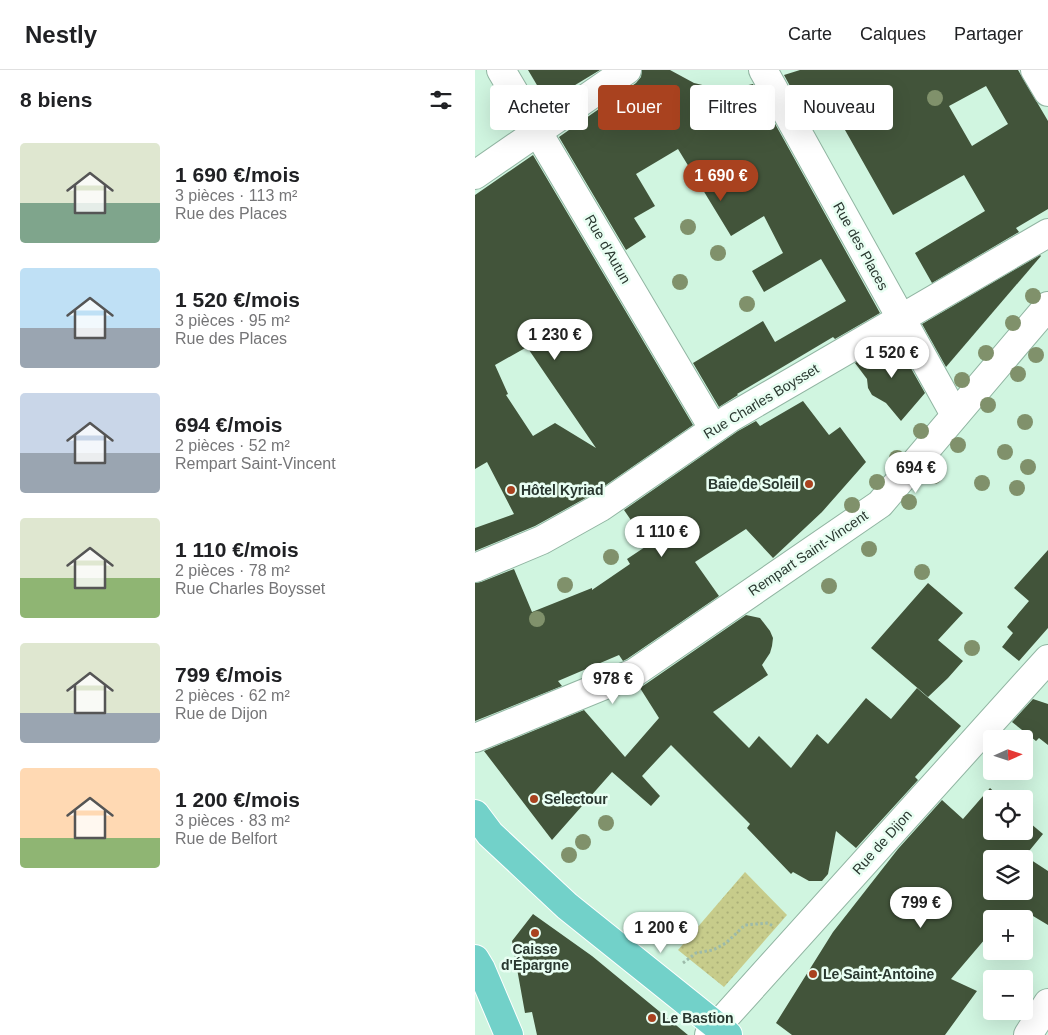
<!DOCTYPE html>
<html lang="fr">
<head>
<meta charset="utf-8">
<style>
	:root { --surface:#fff; --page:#f6f6f6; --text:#202124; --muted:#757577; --line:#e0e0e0; --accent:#a9421f }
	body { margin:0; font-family:Helvetica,sans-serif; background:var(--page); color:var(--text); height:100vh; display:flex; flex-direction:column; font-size:19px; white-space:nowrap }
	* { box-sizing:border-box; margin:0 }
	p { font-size:16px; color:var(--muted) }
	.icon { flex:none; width:28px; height:28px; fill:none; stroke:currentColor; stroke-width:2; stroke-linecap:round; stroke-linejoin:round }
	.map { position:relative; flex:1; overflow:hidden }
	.drawer { display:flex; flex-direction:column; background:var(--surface); width:475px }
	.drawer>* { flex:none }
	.hud { position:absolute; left:15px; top:15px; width:475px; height:45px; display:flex; gap:10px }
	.needle { width:32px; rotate:87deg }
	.tools { position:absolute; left:508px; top:660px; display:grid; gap:10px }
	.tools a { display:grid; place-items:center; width:50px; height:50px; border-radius:5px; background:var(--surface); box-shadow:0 5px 20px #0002; font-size:25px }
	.price { position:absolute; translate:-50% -42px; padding:0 11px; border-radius:18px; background:#fff; color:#222; font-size:16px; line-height:32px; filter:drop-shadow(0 1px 2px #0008) }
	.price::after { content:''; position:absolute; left:50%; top:30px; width:15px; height:11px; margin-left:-8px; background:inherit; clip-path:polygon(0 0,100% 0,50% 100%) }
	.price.on { background:var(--accent); color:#fff }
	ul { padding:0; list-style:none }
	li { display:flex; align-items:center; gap:15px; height:125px; padding:0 20px }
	li span { display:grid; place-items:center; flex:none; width:140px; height:100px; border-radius:5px; color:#555 }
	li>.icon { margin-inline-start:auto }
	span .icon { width:60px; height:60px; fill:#fffc; stroke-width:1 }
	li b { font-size:21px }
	h2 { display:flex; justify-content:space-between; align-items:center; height:60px; padding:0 20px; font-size:21px }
	.pill { padding:0 18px; border-radius:5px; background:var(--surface); box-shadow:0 5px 20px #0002; font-size:18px; line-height:45px }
	.pill.on { background:var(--accent); color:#fff }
	header { display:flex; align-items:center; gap:30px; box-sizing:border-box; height:70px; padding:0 25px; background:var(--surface); border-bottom:1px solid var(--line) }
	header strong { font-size:24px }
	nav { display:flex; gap:28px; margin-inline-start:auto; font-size:18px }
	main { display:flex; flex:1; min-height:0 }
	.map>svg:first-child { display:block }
</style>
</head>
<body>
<header>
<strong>Nestly</strong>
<nav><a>Carte</a><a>Calques</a><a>Partager</a></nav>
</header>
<main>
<section class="drawer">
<h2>8 biens<svg class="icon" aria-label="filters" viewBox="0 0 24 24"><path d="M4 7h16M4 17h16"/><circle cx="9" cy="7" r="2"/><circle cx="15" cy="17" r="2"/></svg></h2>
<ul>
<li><span style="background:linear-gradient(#dfe7d0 60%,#7fa58c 0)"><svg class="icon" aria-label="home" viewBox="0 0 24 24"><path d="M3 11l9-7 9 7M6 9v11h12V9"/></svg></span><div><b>1 690 €/mois</b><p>3 pièces · 113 m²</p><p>Rue des Places</p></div></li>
<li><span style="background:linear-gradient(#bfe0f5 60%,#9aa5b1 0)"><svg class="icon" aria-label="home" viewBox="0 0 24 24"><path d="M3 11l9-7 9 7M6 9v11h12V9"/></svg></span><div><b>1 520 €/mois</b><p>3 pièces · 95 m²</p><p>Rue des Places</p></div></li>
<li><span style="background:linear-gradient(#c9d6e8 60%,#9aa5b1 0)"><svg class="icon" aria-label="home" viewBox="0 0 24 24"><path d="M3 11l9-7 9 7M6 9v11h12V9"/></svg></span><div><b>694 €/mois</b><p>2 pièces · 52 m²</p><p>Rempart Saint-Vincent</p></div></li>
<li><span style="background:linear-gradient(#dfe7d0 60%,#8fb573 0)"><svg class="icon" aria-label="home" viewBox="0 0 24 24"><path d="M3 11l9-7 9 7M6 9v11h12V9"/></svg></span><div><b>1 110 €/mois</b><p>2 pièces · 78 m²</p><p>Rue Charles Boysset</p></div></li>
<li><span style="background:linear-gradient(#dfe7d0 70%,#9aa5b1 0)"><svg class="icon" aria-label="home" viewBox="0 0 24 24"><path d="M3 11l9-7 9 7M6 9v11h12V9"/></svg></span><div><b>799 €/mois</b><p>2 pièces · 62 m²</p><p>Rue de Dijon</p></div></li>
<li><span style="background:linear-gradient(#ffd9b3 70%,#8fb573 0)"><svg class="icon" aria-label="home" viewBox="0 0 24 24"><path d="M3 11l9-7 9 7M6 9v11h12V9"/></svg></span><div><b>1 200 €/mois</b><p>3 pièces · 83 m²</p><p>Rue de Belfort</p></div></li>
</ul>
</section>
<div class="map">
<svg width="573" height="965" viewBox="0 0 573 965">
	<defs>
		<pattern id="grass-dots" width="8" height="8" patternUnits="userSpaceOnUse" patternTransform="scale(1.25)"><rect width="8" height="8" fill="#c7cc8b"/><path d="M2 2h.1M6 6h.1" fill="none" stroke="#abb078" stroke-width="1.8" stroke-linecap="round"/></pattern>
	</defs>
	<rect width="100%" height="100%" fill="#d0f5e0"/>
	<polygon fill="url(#grass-dots)" points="270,802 312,845 249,917 203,880"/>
	<g fill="#42543a" fill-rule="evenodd">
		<polygon points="53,0 125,0 72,32"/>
		<polygon points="167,0 195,0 219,13 240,18 260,18 278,14 405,243 360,269 358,267 262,324 263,325 244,337 218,293 288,251 300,272 371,231 346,189 289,222 277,201 308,183 289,146 256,166 203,79 161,104 180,136 159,148 171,167 151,180 84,67 161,13 166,7"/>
		<path d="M325 0H543L573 51V139L541 158 544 162 457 213 440 183 510 141 489 105 418 145 357 37 334 51 309 5ZM511 16 533 54 497 76 474 36Z"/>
		<path d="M58 85 218 355 118 424 60 456 0 481V458L39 444 12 392 0 399V125ZM52 277 71 305 121 378 80 353 58 366 31 325 33 324 20 295Z"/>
		<polygon points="565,185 566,186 471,297 447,254"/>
		<polygon points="420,270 450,323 426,351 411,333 397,325 393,318 392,309 380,293"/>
		<polygon points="328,331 354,365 365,357 391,392 347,442 298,488 271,459 220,492 244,526 152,589 148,591 144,585 83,611 87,616 0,651 0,513 6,512 39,499 57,542 117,518 117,520 155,494 152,489 173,475 149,440 263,361 281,351 285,356"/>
		<polygon points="573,480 573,558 544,591 527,577 538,563 532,557 554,531 539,518"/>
		<polygon points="453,513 488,543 463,570 488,591 473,608 453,627 396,578"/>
		<polygon points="271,545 285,548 295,561 298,568 297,576 295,583 287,595 293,605 238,642 274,678 284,666 316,698 342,664 353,674 391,628 416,649 442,618 486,656 440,707 443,710 381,778 361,761 353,804 347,811 334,811 318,802 316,804 272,758 275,754 196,675 167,706 185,726 176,736 137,702 77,770 9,681 109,640 150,687 184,648 165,618"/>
		<polygon points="558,629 573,634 573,675 564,668 561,671 537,652"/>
		<path d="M515 718 527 729H516V761H549V748L568 764 550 786 573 801V855L558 846 549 859V849H516V862L476 909 502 921 470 965H317L301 953 358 862 423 779 467 730 488 749ZM516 789H549V821H516Z"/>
		<polygon points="58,844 117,886 213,965 62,965 57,942 50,943 37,871"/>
	</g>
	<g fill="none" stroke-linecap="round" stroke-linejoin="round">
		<g stroke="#91b5a2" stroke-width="30">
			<g id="minor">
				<polyline points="26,0 238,358"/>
				<polyline points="288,0 480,345"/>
				<polyline points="560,0 573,22"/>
				<polyline points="0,105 152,0"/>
				<polyline points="0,498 67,470 126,437 255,348 573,163"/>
				<polyline points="0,668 159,603 405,434 573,236"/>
				<polyline points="234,965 573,589"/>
				<polyline points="553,965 573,933"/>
			</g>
		</g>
		<g stroke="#fff" stroke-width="30">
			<g id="major">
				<polyline points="0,744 15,764 92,836 253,965"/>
				<polyline points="0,889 6,899 34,965"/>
			</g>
		</g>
		<polyline stroke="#9dbbaa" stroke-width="3" stroke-dasharray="2.5 2.5" stroke-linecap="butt" points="208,893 221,883 238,880 251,873 270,855 293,853 298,856"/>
		<use href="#minor" stroke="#fff" stroke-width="28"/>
		<use href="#major" stroke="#72d1c9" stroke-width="28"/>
	</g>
	<g fill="#80916b">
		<circle cx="460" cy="28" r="8"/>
		<circle cx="213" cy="157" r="8"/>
		<circle cx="243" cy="183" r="8"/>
		<circle cx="205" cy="212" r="8"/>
		<circle cx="558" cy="226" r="8"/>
		<circle cx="272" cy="234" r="8"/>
		<circle cx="538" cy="253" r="8"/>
		<circle cx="511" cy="283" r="8"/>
		<circle cx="561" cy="285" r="8"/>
		<circle cx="543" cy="304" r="8"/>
		<circle cx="487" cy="310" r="8"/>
		<circle cx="513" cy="335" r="8"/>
		<circle cx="550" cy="352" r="8"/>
		<circle cx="446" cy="361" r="8"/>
		<circle cx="483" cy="375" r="8"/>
		<circle cx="530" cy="382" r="8"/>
		<circle cx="422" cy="388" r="8"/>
		<circle cx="553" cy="397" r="8"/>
		<circle cx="459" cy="406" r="8"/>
		<circle cx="402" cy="412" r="8"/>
		<circle cx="507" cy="413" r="8"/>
		<circle cx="542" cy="418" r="8"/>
		<circle cx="434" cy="432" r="8"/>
		<circle cx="377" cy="435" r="8"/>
		<circle cx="394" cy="479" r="8"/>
		<circle cx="136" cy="487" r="8"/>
		<circle cx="447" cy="502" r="8"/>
		<circle cx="90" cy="515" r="8"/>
		<circle cx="354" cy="516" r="8"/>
		<circle cx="62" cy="549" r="8"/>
		<circle cx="497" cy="578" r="8"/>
		<circle cx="131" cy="753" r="8"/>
		<circle cx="108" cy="772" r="8"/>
		<circle cx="94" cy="785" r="8"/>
	</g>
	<g fill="#a9421f" stroke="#e8fef2" stroke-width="2">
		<circle cx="334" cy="414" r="5"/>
		<circle cx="36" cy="420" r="5"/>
		<circle cx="59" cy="729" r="5"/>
		<circle cx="60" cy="863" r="5"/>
		<circle cx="338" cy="904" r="5"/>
		<circle cx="177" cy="948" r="5"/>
	</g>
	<g text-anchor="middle" stroke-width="5" stroke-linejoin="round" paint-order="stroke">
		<g font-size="14" fill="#29372f" stroke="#e8fef2">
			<text transform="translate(386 176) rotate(61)" y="5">Rue des Places</text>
			<text transform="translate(133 179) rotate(60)" y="5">Rue d'Autun</text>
			<text transform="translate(286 331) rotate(-31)" y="5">Rue Charles Boysset</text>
			<text transform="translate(333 483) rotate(-34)" y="5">Rempart Saint-Vincent</text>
			<text transform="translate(407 772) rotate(-48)" y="5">Rue de Dijon</text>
		</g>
		<g font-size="14" font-weight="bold" fill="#29372f" stroke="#e8fef2" text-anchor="start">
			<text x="324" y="419" text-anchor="end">Baie de Soleil</text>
			<text x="46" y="425">Hôtel Kyriad</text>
			<text x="69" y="734">Selectour</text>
			<text x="60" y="884" text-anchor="middle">Caisse<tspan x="60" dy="16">d'Épargne</tspan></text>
			<text x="348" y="909">Le Saint-Antoine</text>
			<text x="187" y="953">Le Bastion</text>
		</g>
	</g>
</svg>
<div class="tools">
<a><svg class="needle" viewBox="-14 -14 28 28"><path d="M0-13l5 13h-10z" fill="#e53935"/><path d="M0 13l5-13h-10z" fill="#757577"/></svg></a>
<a><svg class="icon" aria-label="locate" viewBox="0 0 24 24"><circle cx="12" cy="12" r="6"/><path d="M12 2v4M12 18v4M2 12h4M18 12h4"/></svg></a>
<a><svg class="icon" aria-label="layers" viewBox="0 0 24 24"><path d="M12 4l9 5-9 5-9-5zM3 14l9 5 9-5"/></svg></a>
<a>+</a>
<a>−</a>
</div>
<b class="price on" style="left:246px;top:132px">1 690 €</b>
<b class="price" style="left:80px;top:291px">1 230 €</b>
<b class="price" style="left:417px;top:309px">1 520 €</b>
<b class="price" style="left:441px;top:424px">694 €</b>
<b class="price" style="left:187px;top:488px">1 110 €</b>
<b class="price" style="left:138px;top:635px">978 €</b>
<b class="price" style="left:446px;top:859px">799 €</b>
<b class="price" style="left:186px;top:884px">1 200 €</b>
<div class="hud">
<a class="pill">Acheter</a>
<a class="pill on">Louer</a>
<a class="pill">Filtres</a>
<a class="pill">Nouveau</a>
</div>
</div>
</main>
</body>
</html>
